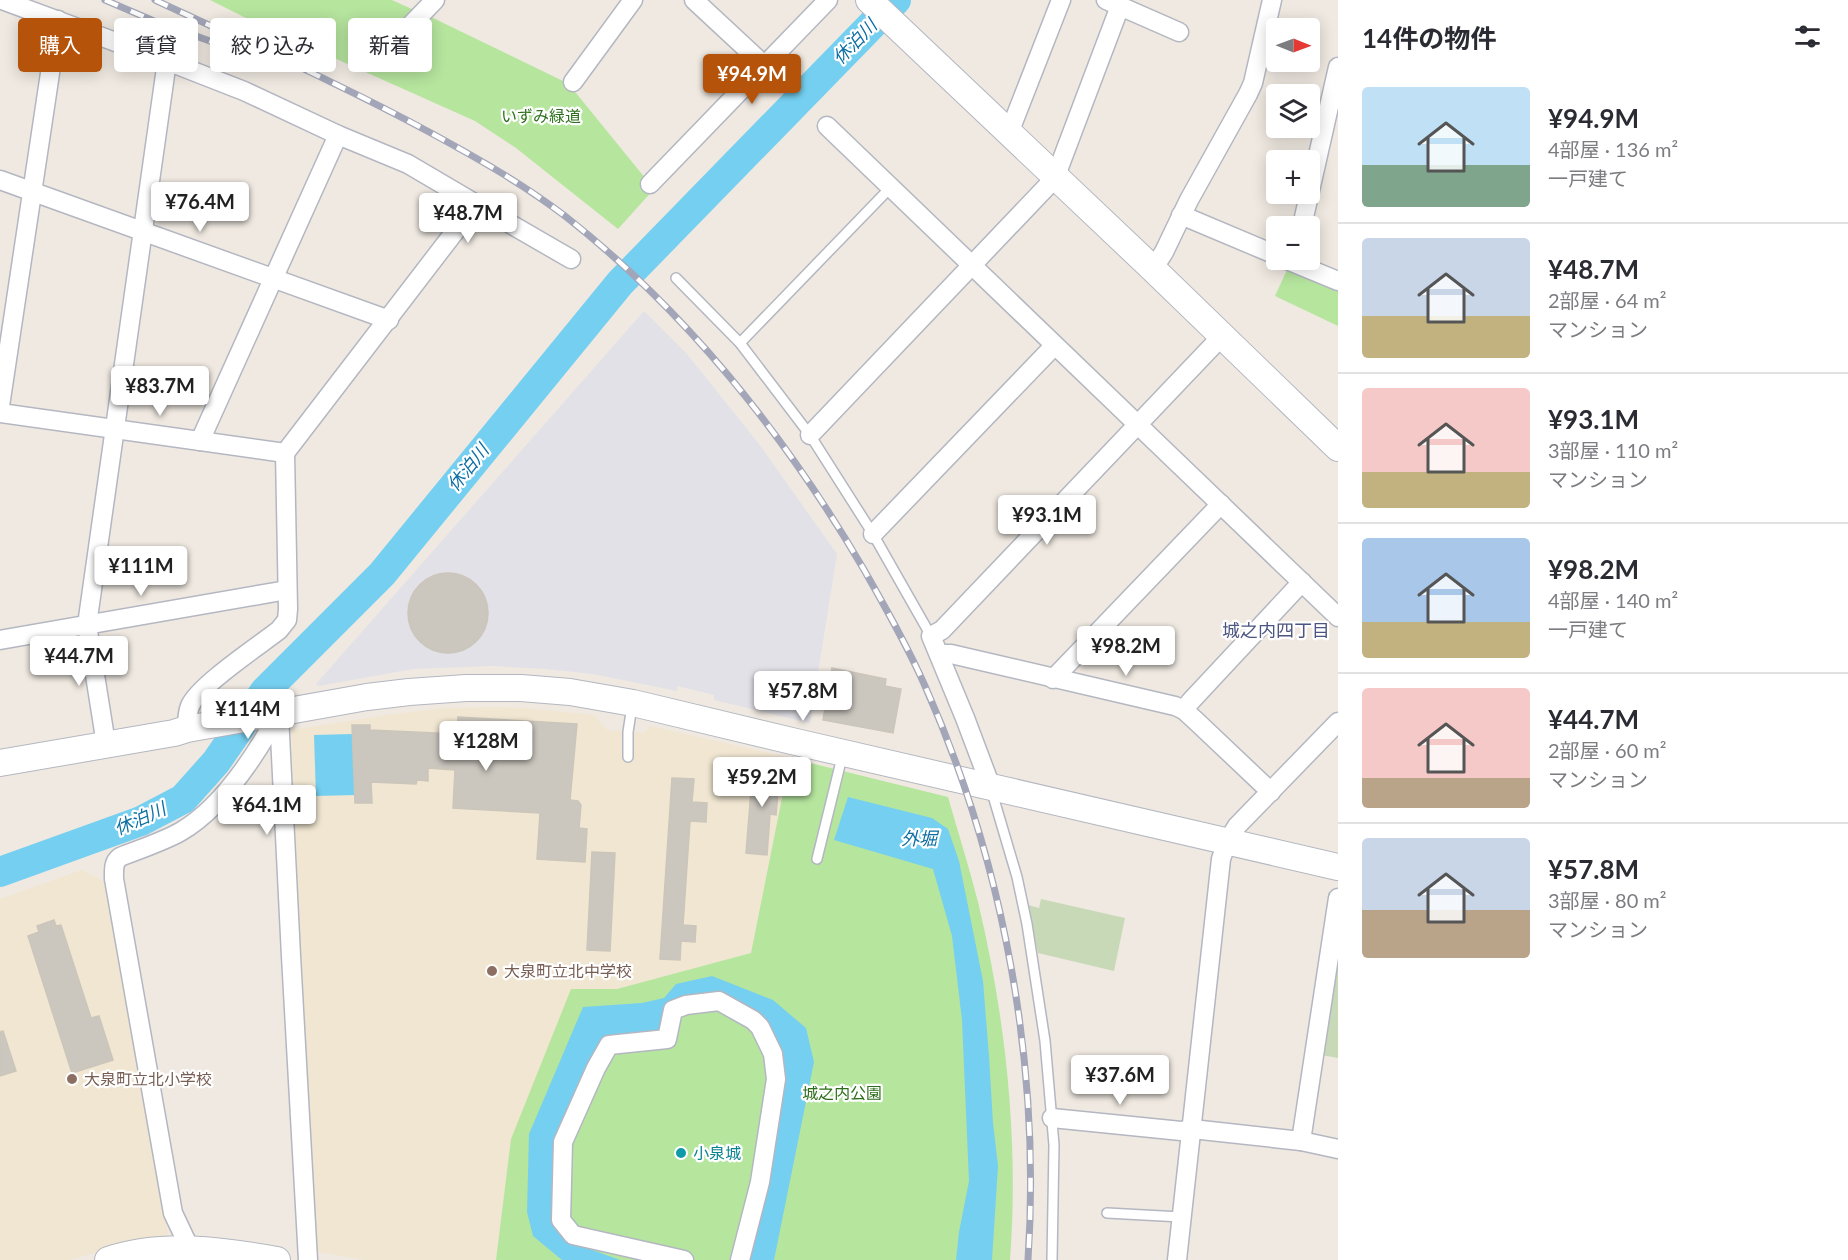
<!DOCTYPE html>
<html lang="ja">
<head>
<meta charset="utf-8">
<style>
	:root { --surface:#fff; --page:#f2f2f3; --text:#2b2b33; --muted:#7c7c81; --line:#e1e1e2; --accent:#b45309 }
	body { margin:0; font-family:Lato,"Noto Sans JP",sans-serif; background:var(--page); color:var(--text); height:100vh; display:flex; flex-direction:column; font-size:22px; white-space:nowrap }
	* { box-sizing:border-box; margin:0 }
	p { font-size:20px; color:var(--muted) }
	.icon { flex:none; width:33px; height:33px; fill:none; stroke:currentColor; stroke-width:2; stroke-linecap:round; stroke-linejoin:round }
	.map { position:relative; flex:1; overflow:hidden }
	.sheet { display:flex; flex-direction:column; background:var(--surface); width:510px }
	.sheet>* { flex:none }
	.hud { position:absolute; left:18px; top:18px; width:570px; height:54px; display:flex; gap:12px }
	.needle { width:39px; rotate:91deg }
	.fabs { position:absolute; left:1266px; top:18px; display:grid; gap:12px }
	.fabs a { display:grid; place-items:center; width:54px; height:54px; border-radius:6px; background:var(--surface); box-shadow:0 3px 15px #0003; font-size:30px }
	.price { position:absolute; translate:-50% -51px; padding:0 14px; border-radius:6px; background:#fff; color:#222; font-size:20px; line-height:39px; filter:drop-shadow(0 2px 3px #0008) }
	.price::after { content:''; position:absolute; left:50%; top:36px; width:18px; height:14px; margin-left:-9px; background:inherit; clip-path:polygon(0 0,100% 0,50% 100%) }
	.price.on { background:var(--accent); color:#fff }
	ul { padding:0; list-style:none }
	li { display:flex; align-items:center; gap:18px; height:150px; padding:0 24px }
	li+li { border-top:2px solid var(--line) }
	li span { display:grid; place-items:center; flex:none; width:168px; height:120px; border-radius:6px; color:#555 }
	li>.icon { margin-inline-start:auto }
	span .icon { width:72px; height:72px; fill:#fffc; stroke-width:1 }
	li b { font-size:26px }
	h2 { display:flex; justify-content:space-between; align-items:center; height:72px; padding:0 24px; font-size:26px }
	.pill { padding:0 21px; border-radius:6px; background:var(--surface); box-shadow:0 3px 15px #0003; font-size:21px; line-height:54px }
	.pill.on { background:var(--accent); color:#fff }
	main { display:flex; flex:1; min-height:0 }
	.map>svg:first-child { display:block }
</style>
</head>
<body>
<main>
<div class="map">
<svg width="1338" height="1260" viewBox="0 0 1338 1260">
	<rect width="100%" height="100%" fill="#efe9e1"/>
	<polygon fill="#e3e1e8" points="644,311 687,354 759,444 837,554 810,723 714,700 714,695 677,686 677,691 593,674 546,669 492,666 413,669 319,686 316,684"/>
	<g fill="#f0e6d1">
		<polygon points="494,707 525,708 594,715 607,730 644,733 650,726 790,758 751,953 617,989 571,989 511,1139 496,1260 363,1260 315,1251 299,954 291,730 387,715 444,708"/>
		<polygon points="82,870 111,885 151,1122 168,1234 164,1239 105,1250 70,1260 0,1260 0,899"/>
	</g>
	<g fill="#b6e59e">
		<polygon points="210,0 392,0 414,10 395,31 411,39 431,17 563,81 576,93 654,189 618,229 516,148 475,121 256,23"/>
		<polygon points="1287,270 1302,276 1307,274 1338,288 1338,326 1275,296"/>
		<path d="M790 758 948 797C958 832 969 867 978 902 1006 1019 1019 1141 1010 1260H496L511 1139 571 989H617L751 953Z"/>
	</g>
	<g fill="#c8d9b8">
		<polygon points="1041,899 1125,918 1114,971 1038,953 1028,905 1039,908"/>
		<polygon points="1338,950 1338,1058 1321,1055"/>
	</g>
	<g fill="#75cff0">
		<polygon points="353,734 355,795 316,796 314,735"/>
		<polygon points="848,797 932,818 948,829 959,861 983,981 989,1056 993,1123 998,1166 992,1260 956,1260 959,1232 969,1181 962,1020 952,936 933,869 834,840"/>
		<polygon points="712,976 773,1000 806,1028 814,1062 774,1260 746,1260 784,1077 761,1019 682,999 663,1035 606,1041 557,1139 570,1242 620,1260 562,1260 533,1236 527,1212 529,1134 583,1007 642,1003 664,998 676,984"/>
	</g>
	<g fill="none" stroke-linecap="round" stroke-linejoin="round">
		<polyline stroke="#75cff0" stroke-width="30" points="0,872 141,821 183,799 216,762 265,691 382,574 620,283 896,0"/>
	</g>
	<g fill="#cbc7bf" stroke="#cbc5ba" stroke-width="1.5">
		<circle cx="448" cy="613" r="40"/>
		<polygon points="832,668 886,679 885,686 901,689 893,733 823,720"/>
		<polygon points="458,717 577,724 570,800 578,801 581,805 579,828 587,829 585,862 537,859 540,813 453,808 455,770 428,768 428,781 417,780 416,784 371,782 372,803 355,803 352,725 370,725 370,730 457,734"/>
		<polygon points="753,766 780,769 776,815 770,814 767,855 746,853"/>
		<polygon points="672,778 694,779 692,802 707,803 706,822 690,821 683,925 696,926 695,942 681,941 680,960 660,959"/>
		<polygon points="592,852 615,853 610,951 587,950"/>
		<polygon points="54,920 56,926 61,925 91,1018 99,1016 113,1060 72,1073 28,936 39,932 37,926"/>
		<polygon points="3,1031 16,1071 0,1076 0,1032"/>
	</g>
	<g fill="none" stroke-linecap="round" stroke-linejoin="round">
		<g stroke="#b4b7c1" stroke-width="12">
			<g id="lane">
				<polyline points="676,278 740,343 810,435 873,534 931,636"/>
				<polyline points="740,343 891,187"/>
				<polyline points="628,757 628,732 632,706"/>
				<polyline points="991,789 1017,877 1027,924 1045,1041 1054,1145 1052,1260"/>
				<polyline points="817,859 843,753"/>
				<polyline points="1107,1213 1181,1217"/>
			</g>
		</g>
		<g stroke="#b4b7c1" stroke-width="21">
			<g id="street">
				<path d="M2 0 167 61 244 91 338 135 408 164 476 204 285 453 288 609 287 620 279 630C260 645 198 686 190 706 187 713 187 721 187 729"/>
				<polyline points="694,0 765,66"/>
				<polyline points="1106,0 1179,32"/>
				<polyline points="406,30 435,0"/>
				<polyline points="573,82 633,0"/>
				<path d="M827 126C997 291 1168 453 1338 617"/>
				<polyline points="1009,133 1061,0"/>
				<polyline points="0,180 389,320"/>
				<polyline points="650,184 828,0"/>
				<polyline points="476,204 571,259"/>
				<polyline points="1181,215 1276,255"/>
				<polyline points="1302,226 1338,67"/>
				<polyline points="1287,260 1338,281"/>
				<polyline points="1153,269 1164,252 1189,200 1248,94 1253,83 1272,0"/>
				<polyline points="0,406 58,20"/>
				<polyline points="0,413 285,453"/>
				<polyline points="810,435 1055,178 1120,6"/>
				<polyline points="200,441 338,135"/>
				<polyline points="873,534 1054,346"/>
				<polyline points="0,640 287,590"/>
				<polyline points="939,654 951,654 1175,706 1184,710 1196,721 1271,792"/>
				<polyline points="1053,679 1221,504"/>
				<polyline points="1184,710 1190,702 1302,582"/>
				<polyline points="279,715 291,956 308,1260"/>
				<polyline points="106,744 87,625 167,61"/>
				<polyline points="991,787 965,718 931,636 942,630 1222,336"/>
				<polyline points="1052,1118 1181,1131 1192,1129 1301,1141 1338,1149"/>
				<polyline points="1301,1141 1338,898"/>
				<path d="M190 1249 173 1213 114 879C114 870 113 862 120 857 140 849 162 842 180 832 222 808 256 755 279 713"/>
				<polyline points="684,1260 573,1235 561,1220 563,1142 596,1068 609,1045 667,1039 673,1010 686,1005 719,1001 753,1020 760,1027 773,1054 776,1079 760,1182 740,1260"/>
				<polyline points="1177,1260 1221,859 1227,842 1237,826 1338,722"/>
			</g>
		</g>
		<g stroke="#b4b7c1" stroke-width="28">
			<g id="secondary">
				<polyline points="869,0 1153,269 1338,448"/>
				<polyline points="0,763 174,733 187,729 367,697 409,692 466,688 521,688 570,692 633,703 796,742 1338,867"/>
				<path d="M108 1260C162 1242 222 1250 277 1260"/>
			</g>
		</g>
		<use href="#lane" stroke="#fff" stroke-width="9"/>
		<use href="#street" stroke="#fff" stroke-width="18"/>
		<use href="#secondary" stroke="#fff" stroke-width="26"/>
		<g stroke="#a3a6b8" stroke-width="7">
			<g id="rail">
				<polyline points="105,0 154,21 277,65"/>
				<path d="M155 0C247 43 341 84 431 133 477 158 523 184 565 216 687 312 785 435 863 568 885 607 907 645 925 686 1004 864 1041 1065 1028 1260"/>
			</g>
		</g>
		<use href="#rail" stroke="#fff" stroke-width="4.5" stroke-dasharray="14" stroke-linecap="butt"/>
	</g>
	<g fill="#8d6e63" stroke="#fff" stroke-width="2">
		<circle cx="492" cy="971" r="6"/>
		<circle cx="72" cy="1079" r="6"/>
	</g>
	<circle fill="#0f9aa8" stroke="#fff" stroke-width="2" cx="681" cy="1153" r="6"/>
	<g text-anchor="middle" stroke-width="4.5" stroke-linejoin="round" paint-order="stroke">
		<g font-size="16" fill="#2c6e1b" stroke="#fff">
			<text x="541" y="122">いずみ緑道</text>
			<text x="842" y="1099">城之内公園</text>
		</g>
		<g font-size="16" fill="#785e54" stroke="#fff" text-anchor="start">
			<text x="504" y="977">大泉町立北中学校</text>
			<text x="84" y="1085">大泉町立北小学校</text>
		</g>
		<g font-size="16" fill="#0d838f" stroke="#fff" text-anchor="start">
			<text x="693" y="1159">小泉城</text>
		</g>
		<g font-size="18" font-style="italic" fill="#0d6fa3" stroke="#fff">
			<text transform="translate(855 42) rotate(-46)" y="6">休泊川</text>
			<text transform="translate(468 468) rotate(-51)" y="6">休泊川</text>
			<text transform="translate(140 819) rotate(-24)" y="6">休泊川</text>
			<text x="919" y="845">外堀</text>
		</g>
		<g font-size="18" fill="#4d5680" stroke="#fff">
			<text x="1276" y="637">城之内四丁目</text>
		</g>
	</g>
</svg>
<div class="fabs">
<a><svg class="needle" viewBox="-14 -14 28 28"><path d="M0-13l5 13h-10z" fill="#e53935"/><path d="M0 13l5-13h-10z" fill="#7c7c81"/></svg></a>
<a><svg class="icon" aria-label="layers" viewBox="0 0 24 24"><path d="M12 4l9 5-9 5-9-5zM3 14l9 5 9-5"/></svg></a>
<a>+</a>
<a>−</a>
</div>
<b class="price on" style="left:752px;top:105px">¥94.9M</b>
<b class="price" style="left:200px;top:233px">¥76.4M</b>
<b class="price" style="left:468px;top:244px">¥48.7M</b>
<b class="price" style="left:160px;top:417px">¥83.7M</b>
<b class="price" style="left:1047px;top:546px">¥93.1M</b>
<b class="price" style="left:141px;top:597px">¥111M</b>
<b class="price" style="left:1126px;top:677px">¥98.2M</b>
<b class="price" style="left:79px;top:687px">¥44.7M</b>
<b class="price" style="left:803px;top:722px">¥57.8M</b>
<b class="price" style="left:248px;top:740px">¥114M</b>
<b class="price" style="left:486px;top:772px">¥128M</b>
<b class="price" style="left:762px;top:808px">¥59.2M</b>
<b class="price" style="left:267px;top:836px">¥64.1M</b>
<b class="price" style="left:1120px;top:1106px">¥37.6M</b>
<div class="hud">
<a class="pill on">購入</a>
<a class="pill">賃貸</a>
<a class="pill">絞り込み</a>
<a class="pill">新着</a>
</div>
</div>
<section class="sheet">
<h2>14件の物件<svg class="icon" aria-label="filters" viewBox="0 0 24 24"><path d="M4 7h16M4 17h16"/><circle cx="9" cy="7" r="2"/><circle cx="15" cy="17" r="2"/></svg></h2>
<ul>
<li><span style="background:linear-gradient(#bfe0f5 65%,#7fa58c 0)"><svg class="icon" aria-label="home" viewBox="0 0 24 24"><path d="M3 11l9-7 9 7M6 9v11h12V9"/></svg></span><div><b>¥94.9M</b><p>4部屋 · 136 m²</p><p>一戸建て</p></div></li>
<li><span style="background:linear-gradient(#c9d6e8 65%,#c2b280 0)"><svg class="icon" aria-label="home" viewBox="0 0 24 24"><path d="M3 11l9-7 9 7M6 9v11h12V9"/></svg></span><div><b>¥48.7M</b><p>2部屋 · 64 m²</p><p>マンション</p></div></li>
<li><span style="background:linear-gradient(#f6c9c9 70%,#c2b280 0)"><svg class="icon" aria-label="home" viewBox="0 0 24 24"><path d="M3 11l9-7 9 7M6 9v11h12V9"/></svg></span><div><b>¥93.1M</b><p>3部屋 · 110 m²</p><p>マンション</p></div></li>
<li><span style="background:linear-gradient(#a9c7e8 70%,#c2b280 0)"><svg class="icon" aria-label="home" viewBox="0 0 24 24"><path d="M3 11l9-7 9 7M6 9v11h12V9"/></svg></span><div><b>¥98.2M</b><p>4部屋 · 140 m²</p><p>一戸建て</p></div></li>
<li><span style="background:linear-gradient(#f6c9c9 75%,#b9a48a 0)"><svg class="icon" aria-label="home" viewBox="0 0 24 24"><path d="M3 11l9-7 9 7M6 9v11h12V9"/></svg></span><div><b>¥44.7M</b><p>2部屋 · 60 m²</p><p>マンション</p></div></li>
<li><span style="background:linear-gradient(#c9d6e8 60%,#b9a48a 0)"><svg class="icon" aria-label="home" viewBox="0 0 24 24"><path d="M3 11l9-7 9 7M6 9v11h12V9"/></svg></span><div><b>¥57.8M</b><p>3部屋 · 80 m²</p><p>マンション</p></div></li>
</ul>
</section>
</main>
</body>
</html>
